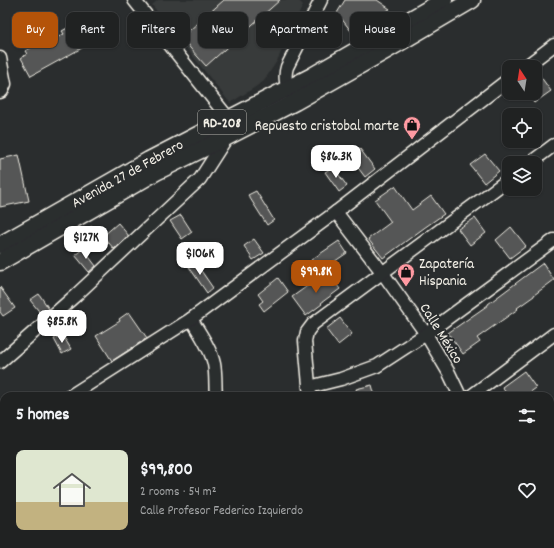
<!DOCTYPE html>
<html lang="en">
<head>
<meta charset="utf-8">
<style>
	:root { --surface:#202222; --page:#282a2a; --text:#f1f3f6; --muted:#a2a4a5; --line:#3d3f40; --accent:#b45309 }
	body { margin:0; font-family:Dekko,sans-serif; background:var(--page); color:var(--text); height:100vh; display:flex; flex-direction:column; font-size:15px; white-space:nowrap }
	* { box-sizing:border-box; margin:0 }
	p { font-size:13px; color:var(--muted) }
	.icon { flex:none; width:22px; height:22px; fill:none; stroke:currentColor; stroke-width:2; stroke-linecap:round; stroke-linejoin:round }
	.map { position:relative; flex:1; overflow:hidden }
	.drawer { position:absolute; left:0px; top:392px; width:554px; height:156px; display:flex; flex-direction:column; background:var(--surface); border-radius:12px 12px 0 0; box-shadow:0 1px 3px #0004,0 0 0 1px var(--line) }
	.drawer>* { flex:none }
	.hud { position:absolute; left:12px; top:12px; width:530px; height:36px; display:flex; gap:8px }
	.needle { width:26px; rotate:348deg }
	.tools { position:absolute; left:502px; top:60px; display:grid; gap:8px }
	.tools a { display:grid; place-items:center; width:40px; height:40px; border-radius:8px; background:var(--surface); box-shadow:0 1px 3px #0004,0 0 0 1px var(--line); font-size:20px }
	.price { position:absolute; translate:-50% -34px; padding:0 9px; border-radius:8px; background:#fff; color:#222; font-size:13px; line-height:26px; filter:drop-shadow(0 1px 2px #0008) }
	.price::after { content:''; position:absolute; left:50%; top:24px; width:12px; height:9px; margin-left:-6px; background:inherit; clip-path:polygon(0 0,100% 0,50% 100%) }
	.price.active { background:var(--accent); color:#fff }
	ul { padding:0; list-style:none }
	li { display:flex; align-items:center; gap:12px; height:100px; padding:0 16px }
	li+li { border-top:1px solid var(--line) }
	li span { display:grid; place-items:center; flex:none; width:112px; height:80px; border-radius:8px; color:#555 }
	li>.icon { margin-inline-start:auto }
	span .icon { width:48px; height:48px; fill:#fffc; stroke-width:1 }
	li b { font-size:17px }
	h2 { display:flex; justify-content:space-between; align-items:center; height:48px; padding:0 16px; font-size:17px }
	.tag { padding:0 14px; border-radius:8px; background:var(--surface); box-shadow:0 1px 3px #0004,0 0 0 1px var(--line); font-size:14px; line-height:36px }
	.tag.active { background:var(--accent); color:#fff }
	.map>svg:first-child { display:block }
</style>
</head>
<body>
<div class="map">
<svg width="554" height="548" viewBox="0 0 554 548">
	<rect width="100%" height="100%" fill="#2a2d2e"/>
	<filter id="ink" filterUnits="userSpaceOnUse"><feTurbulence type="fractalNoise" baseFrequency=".025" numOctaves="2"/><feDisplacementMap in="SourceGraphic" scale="8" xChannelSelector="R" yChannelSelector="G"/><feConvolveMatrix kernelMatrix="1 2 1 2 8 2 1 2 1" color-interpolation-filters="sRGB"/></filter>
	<g filter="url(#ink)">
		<polygon fill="#373a3a" points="158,0 298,0 303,5 277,61 264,81 251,90 230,103 152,5"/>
		<g fill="#555756" stroke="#f4f1e8">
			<polygon points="224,0 280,0 206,66 190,48 182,37"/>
			<polygon points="345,0 377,0 390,9 351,31 337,13"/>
			<polygon points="82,20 83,24 91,20 100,38 31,76 21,58 27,54 25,51 45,40 47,43 64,34 62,31"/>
			<polygon points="535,69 551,91 534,103 527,93 535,93"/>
			<polygon points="360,149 375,169 365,177 350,157"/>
			<polygon points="485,154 499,171 484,183 470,165"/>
			<polygon points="19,155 29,201 0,207 0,159"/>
			<polygon points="333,167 347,186 339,192 325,172"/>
			<polygon points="395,186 412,210 431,196 444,214 424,228 383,258 368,239 391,222 375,200"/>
			<polygon points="256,191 274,220 267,225 248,195"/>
			<polygon points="181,215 192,232 182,239 170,221"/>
			<polygon points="475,218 486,233 470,245 458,229"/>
			<polygon points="118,223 129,236 114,249 103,236"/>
			<polygon points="92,226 101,238 85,250 76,238"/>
			<polygon points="511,227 526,246 510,258 496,240"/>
			<polygon points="254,239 264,253 253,260 244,246"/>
			<polygon points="339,241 347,253 319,272 311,260"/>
			<polygon points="83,249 96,266 89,272 75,255"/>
			<polygon points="193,259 213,288 207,293 187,264"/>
			<polygon points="543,263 554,280 534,295 534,296 517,308 518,309 477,338 480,342 463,354 448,333 488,305 488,304"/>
			<polygon points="327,272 340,289 321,303 322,304 306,316 292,297"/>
			<polygon points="278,278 288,292 264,311 259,304 263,301 258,294"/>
			<polygon points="0,287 15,308 3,316 0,312"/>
			<polygon points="39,294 49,309 42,315 30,300"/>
			<polygon points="129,312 147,338 112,361 96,336 120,321 119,319"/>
			<polygon points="340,318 352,334 338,345 326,329"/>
			<polygon points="62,334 71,349 62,354 54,339"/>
			<polygon points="524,371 536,388 525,396 508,396 502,387"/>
			<polygon points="372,385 375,396 358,396 356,389"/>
		</g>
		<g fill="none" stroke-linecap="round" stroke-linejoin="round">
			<g stroke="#f4f1e8" stroke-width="15">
				<g id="minor">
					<polyline points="0,58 5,84 2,91 0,92"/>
					<polyline points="525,67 554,45"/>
					<path d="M291 95C286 87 284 76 287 67L321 0"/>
					<polyline points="530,163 554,145"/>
					<polyline points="336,212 382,272 426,334 449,373 460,396"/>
					<path d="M191 319C199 332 211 349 214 364 216 374 215 386 216 396"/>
					<polyline points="0,362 76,295 200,179 227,137 229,119 134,0"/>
					<polyline points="309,387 341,379 377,366 426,334 554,240"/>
					<polyline points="70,396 191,319 336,212 509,79"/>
					<polyline points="310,396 305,341 307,332 313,324 509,179"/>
					<polyline points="471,396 554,334"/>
					<polyline points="550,430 554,429"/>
					<polyline points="0,441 4,439"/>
					<polyline points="550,518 554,518"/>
					<polyline points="105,544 106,548"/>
					<polyline points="504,544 505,548"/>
					<polyline points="214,548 216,544"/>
				</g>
			</g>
			<g stroke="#f4f1e8" stroke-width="19">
				<g id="major">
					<polyline points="0,245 149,160 312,76 444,0"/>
					<polyline points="0,262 156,172 227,137 295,102 387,50 472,0"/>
				</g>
			</g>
			<use href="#minor" stroke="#2a2d2e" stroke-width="12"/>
			<use href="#major" stroke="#2a2d2e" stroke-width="16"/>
		</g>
	</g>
	<defs>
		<g id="shop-pin" transform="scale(0.9)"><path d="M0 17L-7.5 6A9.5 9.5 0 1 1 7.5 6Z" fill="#ff9aa2" stroke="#2a2d2e"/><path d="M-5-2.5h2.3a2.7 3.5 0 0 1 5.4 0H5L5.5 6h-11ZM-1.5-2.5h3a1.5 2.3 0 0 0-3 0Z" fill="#111"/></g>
	</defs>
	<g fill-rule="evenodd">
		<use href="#shop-pin" x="412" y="125"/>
		<use href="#shop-pin" x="406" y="272"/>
	</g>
	<g text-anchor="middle" stroke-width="4" stroke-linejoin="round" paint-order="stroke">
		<rect fill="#2a2d2e" stroke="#b7b6b0" stroke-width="1" x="198" y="110" width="48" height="24" rx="3"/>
		<g font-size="14" font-weight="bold" fill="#f4f1e8">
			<text x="222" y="127">RD-208</text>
		</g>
		<g font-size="15" fill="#f4f1e8" stroke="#2a2d2e" text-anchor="end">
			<text x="399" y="130">Repuesto cristobal marte</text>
			<text x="419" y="268" text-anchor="start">Zapatería<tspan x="419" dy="17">Hispania</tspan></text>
		</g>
		<g font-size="15" fill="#f4f1e8" stroke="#2a2d2e">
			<text transform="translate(127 173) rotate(-29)" y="5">Avenida 27 de Febrero</text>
			<text transform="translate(442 333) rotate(58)" y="5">Calle México</text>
		</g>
	</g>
</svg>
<div class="tools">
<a><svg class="needle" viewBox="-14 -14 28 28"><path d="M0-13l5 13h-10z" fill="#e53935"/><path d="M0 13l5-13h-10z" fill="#a2a4a5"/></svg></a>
<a><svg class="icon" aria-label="locate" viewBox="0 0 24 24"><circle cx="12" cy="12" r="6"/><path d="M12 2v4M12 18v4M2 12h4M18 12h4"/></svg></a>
<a><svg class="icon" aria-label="layers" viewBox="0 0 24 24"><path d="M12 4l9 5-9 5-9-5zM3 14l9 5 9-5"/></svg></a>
</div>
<b class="price" style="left:336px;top:179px">$86.3K</b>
<b class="price" style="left:86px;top:260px">$127K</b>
<b class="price" style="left:200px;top:276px">$106K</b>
<b class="price active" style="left:316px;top:294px">$99.8K</b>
<b class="price" style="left:62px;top:344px">$85.8K</b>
<div class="hud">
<a class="tag active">Buy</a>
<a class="tag">Rent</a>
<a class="tag">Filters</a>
<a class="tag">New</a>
<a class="tag">Apartment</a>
<a class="tag">House</a>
</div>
<section class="drawer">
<h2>5 homes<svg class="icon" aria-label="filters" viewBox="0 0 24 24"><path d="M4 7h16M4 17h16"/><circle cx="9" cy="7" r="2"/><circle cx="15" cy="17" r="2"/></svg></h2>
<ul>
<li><span style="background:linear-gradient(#dfe7d0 65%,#c2b280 0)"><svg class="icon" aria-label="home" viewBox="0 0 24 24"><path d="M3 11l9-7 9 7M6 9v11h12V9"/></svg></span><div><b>$99,800</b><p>2 rooms · 54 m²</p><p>Calle Profesor Federico Izquierdo</p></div><svg class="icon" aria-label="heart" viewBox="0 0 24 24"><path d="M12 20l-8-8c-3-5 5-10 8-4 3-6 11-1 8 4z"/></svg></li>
</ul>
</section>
</div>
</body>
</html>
